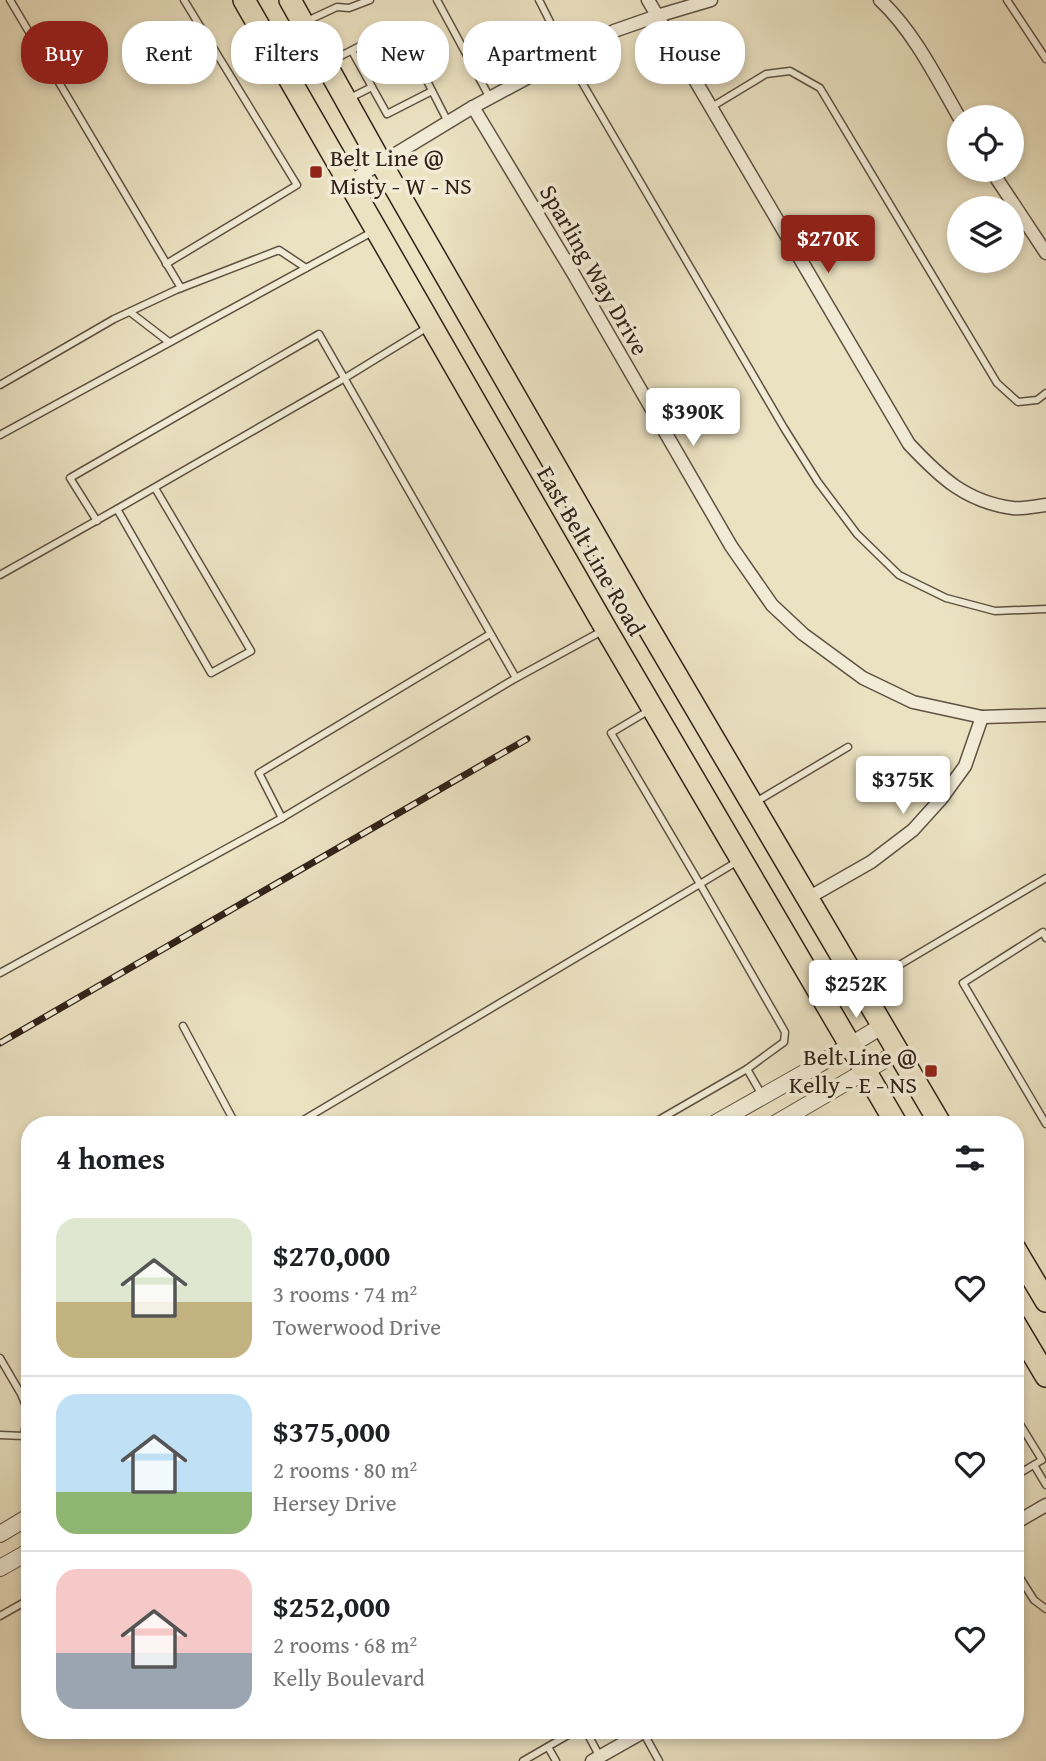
<!DOCTYPE html>
<html lang="en">
<head>
<meta charset="utf-8">
<style>
	:root { --surface:#fff; --page:#f6f6f6; --text:#202124; --muted:#757577; --line:#e0e0e0; --accent:#8f2418 }
	body { margin:0; font-family:"Gentium Book Plus",serif; background:var(--page); color:var(--text); height:100vh; display:flex; flex-direction:column; font-size:26px; white-space:nowrap }
	* { box-sizing:border-box; margin:0 }
	p { font-size:23px; color:var(--muted) }
	.icon { flex:none; width:38px; height:38px; fill:none; stroke:currentColor; stroke-width:2; stroke-linecap:round; stroke-linejoin:round }
	.map { position:relative; flex:1; overflow:hidden }
	.panel { position:absolute; left:21px; top:1116px; width:1003px; height:623px; display:flex; flex-direction:column; background:var(--surface); border-radius:28px; box-shadow:0 4px 10px #0003 }
	.panel>* { flex:none }
	.top-card { position:absolute; left:21px; top:21px; width:1004px; height:63px; display:flex; gap:14px }
	.buttons { position:absolute; left:947px; top:105px; display:grid; gap:14px }
	.buttons a { display:grid; place-items:center; width:77px; height:77px; border-radius:50%; background:var(--surface); box-shadow:0 4px 10px #0003; font-size:35px }
	.price { position:absolute; translate:-50% -60px; padding:0 16px; border-radius:7px; background:#fff; color:#222; font-size:23px; line-height:46px; filter:drop-shadow(0 2px 4px #0008) }
	.price::after { content:''; position:absolute; left:50%; top:42px; width:21px; height:16px; margin-left:-10px; background:inherit; clip-path:polygon(0 0,100% 0,50% 100%) }
	.price.current { background:var(--accent); color:#fff }
	ul { padding:0; list-style:none }
	li { display:flex; align-items:center; gap:21px; height:175px; padding:0 35px }
	li+li { border-top:2px solid var(--line) }
	li span { display:grid; place-items:center; flex:none; width:196px; height:140px; border-radius:21px; color:#555 }
	li>.icon { margin-inline-start:auto }
	span .icon { width:84px; height:84px; fill:#fffc; stroke-width:1 }
	li b { font-size:30px }
	h2 { display:flex; justify-content:space-between; align-items:center; height:84px; padding:0 35px; font-size:30px }
	.pill { padding:0 24px; border-radius:28px; background:var(--surface); box-shadow:0 4px 10px #0003; font-size:24px; line-height:63px }
	.pill.current { background:var(--accent); color:#fff }
	.map>svg:first-child { display:block }
</style>
</head>
<body>
<div class="map">
<svg width="1046" height="1761" viewBox="0 0 1046 1761">
	<rect width="100%" height="100%" fill="#ebe2c2"/>
	<filter id="stains"><feTurbulence type="fractalNoise" baseFrequency=".00286" numOctaves="4"/><feColorMatrix values="0 0 0 0 .2 0 0 0 0 .09 0 0 0 0 .02 0 0 0 .5 -.17"/></filter>
	<radialGradient id="worn" r=".72"><stop offset=".6" stop-color="#630" stop-opacity="0"/><stop offset="1" stop-color="#630" stop-opacity=".3"/></radialGradient>
	<g fill="none" stroke-linecap="round" stroke-linejoin="round">
		<g stroke="#605243" stroke-width="9">
			<g id="service">
				<polyline points="10,0 181,288"/>
				<polyline points="437,0 490,98"/>
				<polyline points="539,0 573,67 784,428 818,482 857,534 899,575 946,598 995,611 1046,609"/>
				<polyline points="1007,0 1046,59"/>
				<polyline points="307,21 337,7 349,8 370,0"/>
				<polyline points="352,51 387,114 432,91"/>
				<polyline points="329,62 399,26 448,122"/>
				<polyline points="350,98 372,87"/>
				<polyline points="710,108 766,74 790,71 820,88 997,383 1018,402 1037,400 1046,393"/>
				<polyline points="166,264 297,185 184,0"/>
				<polyline points="130,312 169,342"/>
				<polyline points="0,385 114,319 176,290 279,250 306,268"/>
				<polyline points="0,435 374,231"/>
				<polyline points="155,488 251,651 211,673 117,509 345,378 428,327"/>
				<polyline points="97,521 70,478 319,334 516,678 604,630"/>
				<polyline points="0,575 117,509"/>
				<polyline points="490,634 259,773 282,818 516,678"/>
				<polyline points="754,803 848,747"/>
				<polyline points="1046,938 1043,932 963,983 1046,1124"/>
				<polyline points="0,973 282,818"/>
				<polyline points="864,986 1046,878"/>
				<polyline points="183,1026 236,1125"/>
				<polyline points="747,1069 762,1095"/>
				<polyline points="295,1125 700,884 611,733 648,711"/>
				<polyline points="650,1125 747,1069 784,1042 785,1032 700,884 738,861"/>
				<polyline points="0,1358 21,1394 28,1411 24,1436 30,1435"/>
				<polyline points="1015,1416 1042,1460 1015,1476"/>
				<polyline points="0,1435 24,1436 30,1448"/>
				<polyline points="1015,1459 1022,1471"/>
				<polyline points="1034,1465 1046,1485"/>
				<polyline points="1015,1570 1034,1600 1046,1609"/>
				<polyline points="0,1616 30,1599"/>
				<polyline points="586,1731 600,1757"/>
				<polyline points="643,1732 659,1761"/>
				<polyline points="548,1747 556,1761"/>
				<polyline points="523,1761 575,1731"/>
			</g>
		</g>
		<g stroke="#605243" stroke-width="15">
			<g id="minor">
				<path d="M648 0 909 444C940 477 966 502 1013 508 1024 509 1036 506 1046 505"/>
				<path d="M880 0C914 32 936 77 959 117"/>
				<polyline points="473,107 573,273 731,546 772,605 803,634 863,678 913,702 982,717 1046,715"/>
				<polyline points="991,170 1046,253"/>
				<polyline points="348,183 473,107 614,31 657,16 711,0"/>
				<polyline points="808,898 871,862 913,830 941,799 965,766 982,717"/>
				<polyline points="1015,1523 1046,1505"/>
				<polyline points="592,1761 645,1731"/>
			</g>
		</g>
		<g stroke="#605243" stroke-width="18">
			<g id="tertiary">
				<polyline points="712,1125 811,1069 882,1026"/>
				<polyline points="773,1125 898,1052"/>
				<polyline points="0,1534 30,1516"/>
				<polyline points="0,1568 30,1551"/>
			</g>
		</g>
		<g stroke="#312219" stroke-width="24">
			<g id="primary">
				<polyline points="244,0 606,629 897,1125"/>
				<polyline points="290,0 381,163 638,610 941,1125"/>
				<polyline points="1015,1249 1046,1301"/>
				<polyline points="1015,1324 1046,1376"/>
			</g>
		</g>
		<use href="#service" stroke="#f2ecd7" stroke-width="6"/>
		<use href="#minor" stroke="#f2ecd7" stroke-width="12"/>
		<use href="#tertiary" stroke="#f2ecd7" stroke-width="16"/>
		<use href="#primary" stroke="#ebe2c2" stroke-width="21"/>
		<g stroke="#312219" stroke-width="7">
			<polyline id="rail" points="0,1043 527,739"/>
		</g>
		<use href="#rail" stroke="#f2ecd7" stroke-width="4.5" stroke-dasharray="13" stroke-linecap="butt"/>
	</g>
	<g fill="#8f2418" stroke="#f2ecd7" stroke-width="2.5">
		<rect x="309" y="165" width="14" height="14" rx="3.5"/>
		<rect x="924" y="1064" width="14" height="14" rx="3.5"/>
	</g>
	<g text-anchor="middle" stroke-width="7" stroke-linejoin="round" paint-order="stroke">
		<g font-size="24" fill="#312219" stroke="#f2ecd7" text-anchor="start">
			<text x="330" y="166">Belt Line @<tspan x="330" dy="28">Misty - W - NS</tspan></text>
			<text x="917" y="1065" text-anchor="end">Belt Line @<tspan x="917" dy="28">Kelly - E - NS</tspan></text>
		</g>
		<g font-size="24" fill="#312219" stroke="#f2ecd7">
			<text transform="translate(594 270) rotate(60)" y="8">Sparling Way Drive</text>
			<text transform="translate(591 551) rotate(60)" y="8">East Belt Line Road</text>
		</g>
	</g>
	<rect width="100%" height="100%" filter="url(#stains)"/>
	<rect width="100%" height="100%" fill="url(#worn)"/>
</svg>
<div class="buttons">
<a><svg class="icon" aria-label="locate" viewBox="0 0 24 24"><circle cx="12" cy="12" r="6"/><path d="M12 2v4M12 18v4M2 12h4M18 12h4"/></svg></a>
<a><svg class="icon" aria-label="layers" viewBox="0 0 24 24"><path d="M12 4l9 5-9 5-9-5zM3 14l9 5 9-5"/></svg></a>
</div>
<b class="price current" style="left:828px;top:275px">$270K</b>
<b class="price" style="left:693px;top:448px">$390K</b>
<b class="price" style="left:903px;top:816px">$375K</b>
<b class="price" style="left:856px;top:1020px">$252K</b>
<div class="top-card">
<a class="pill current">Buy</a>
<a class="pill">Rent</a>
<a class="pill">Filters</a>
<a class="pill">New</a>
<a class="pill">Apartment</a>
<a class="pill">House</a>
</div>
<section class="panel">
<h2>4 homes<svg class="icon" aria-label="filters" viewBox="0 0 24 24"><path d="M4 7h16M4 17h16"/><circle cx="9" cy="7" r="2"/><circle cx="15" cy="17" r="2"/></svg></h2>
<ul>
<li><span style="background:linear-gradient(#dfe7d0 60%,#c2b280 0)"><svg class="icon" aria-label="home" viewBox="0 0 24 24"><path d="M3 11l9-7 9 7M6 9v11h12V9"/></svg></span><div><b>$270,000</b><p>3 rooms · 74 m²</p><p>Towerwood Drive</p></div><svg class="icon" aria-label="heart" viewBox="0 0 24 24"><path d="M12 20l-8-8c-3-5 5-10 8-4 3-6 11-1 8 4z"/></svg></li>
<li><span style="background:linear-gradient(#bfe0f5 70%,#8fb573 0)"><svg class="icon" aria-label="home" viewBox="0 0 24 24"><path d="M3 11l9-7 9 7M6 9v11h12V9"/></svg></span><div><b>$375,000</b><p>2 rooms · 80 m²</p><p>Hersey Drive</p></div><svg class="icon" aria-label="heart" viewBox="0 0 24 24"><path d="M12 20l-8-8c-3-5 5-10 8-4 3-6 11-1 8 4z"/></svg></li>
<li><span style="background:linear-gradient(#f6c9c9 60%,#9aa5b1 0)"><svg class="icon" aria-label="home" viewBox="0 0 24 24"><path d="M3 11l9-7 9 7M6 9v11h12V9"/></svg></span><div><b>$252,000</b><p>2 rooms · 68 m²</p><p>Kelly Boulevard</p></div><svg class="icon" aria-label="heart" viewBox="0 0 24 24"><path d="M12 20l-8-8c-3-5 5-10 8-4 3-6 11-1 8 4z"/></svg></li>
</ul>
</section>
</div>
</body>
</html>
